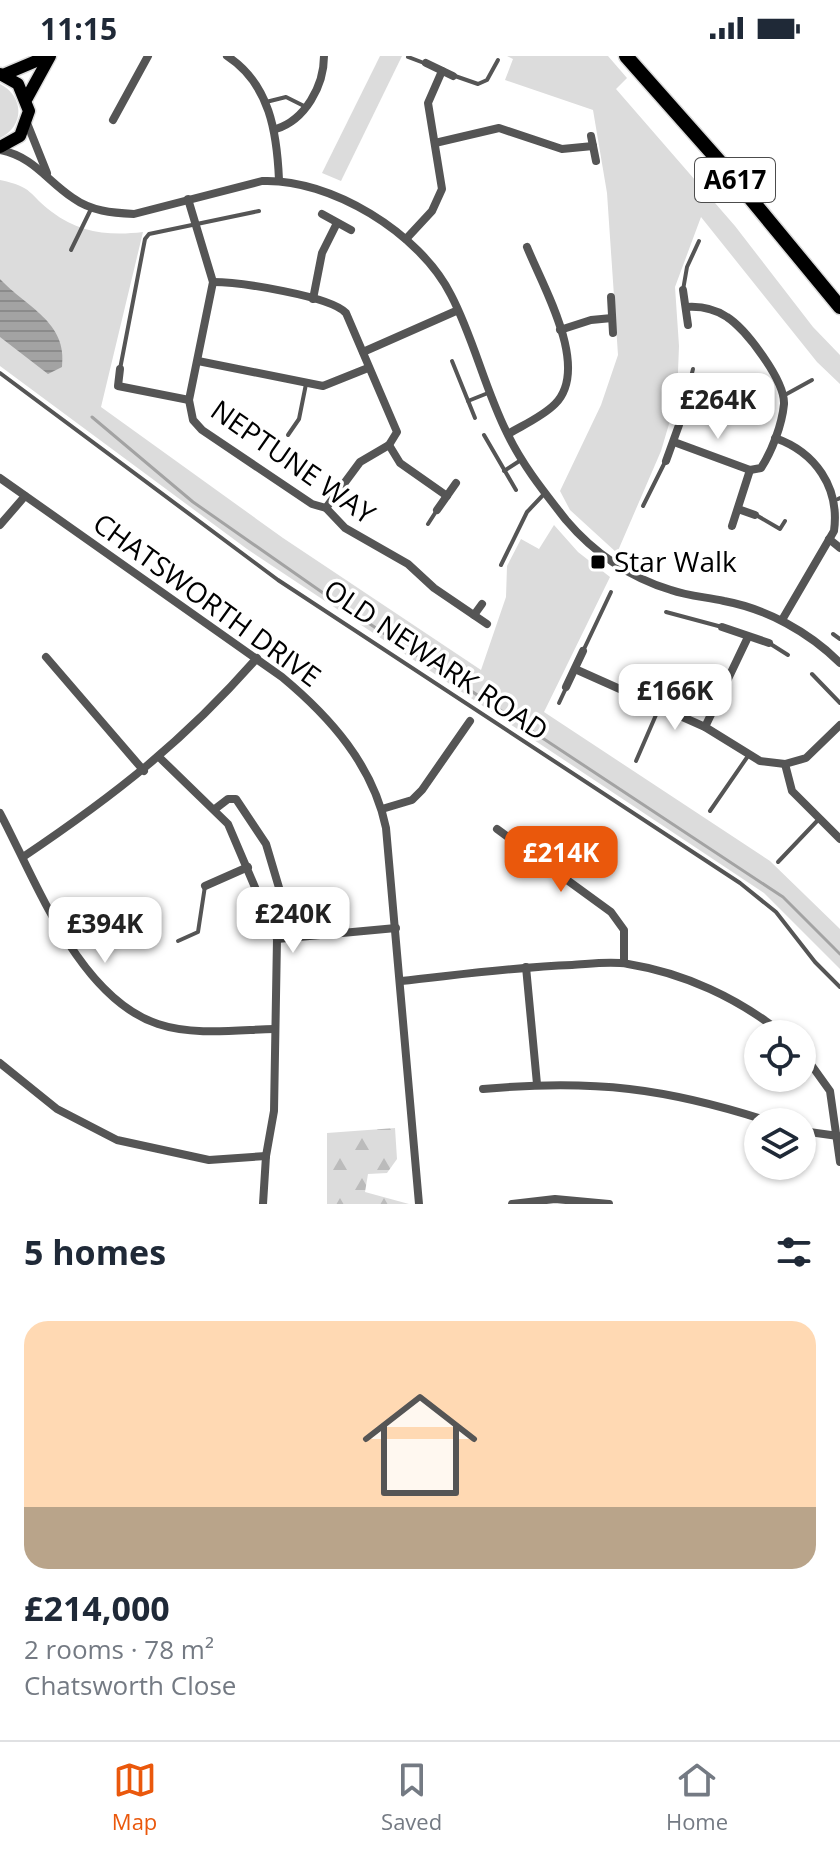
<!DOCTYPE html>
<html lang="en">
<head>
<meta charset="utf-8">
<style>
	:root { --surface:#fff; --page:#f6f6f7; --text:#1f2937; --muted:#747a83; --line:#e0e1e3; --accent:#ea580c }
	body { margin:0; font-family:"Open Sans",sans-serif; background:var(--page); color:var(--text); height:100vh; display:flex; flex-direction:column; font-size:30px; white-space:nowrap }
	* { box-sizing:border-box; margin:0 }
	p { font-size:26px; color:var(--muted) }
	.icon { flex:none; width:44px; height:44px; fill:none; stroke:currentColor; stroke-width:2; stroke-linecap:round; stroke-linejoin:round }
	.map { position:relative; height:1148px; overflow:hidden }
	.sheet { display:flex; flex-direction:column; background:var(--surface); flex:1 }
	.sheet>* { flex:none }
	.buttons { position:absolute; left:744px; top:964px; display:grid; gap:16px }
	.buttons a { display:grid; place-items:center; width:72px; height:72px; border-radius:50%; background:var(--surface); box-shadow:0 2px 6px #0004; font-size:40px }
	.price { position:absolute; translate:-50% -68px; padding:0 18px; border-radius:16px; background:#fff; color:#222; font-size:26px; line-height:52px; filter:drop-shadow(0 2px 4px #0008) }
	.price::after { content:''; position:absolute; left:50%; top:48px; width:24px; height:18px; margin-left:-12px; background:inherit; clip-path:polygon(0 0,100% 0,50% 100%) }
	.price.selected { background:var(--accent); color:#fff }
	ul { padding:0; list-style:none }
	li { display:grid; align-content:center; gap:16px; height:424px; padding:0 24px }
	li span { display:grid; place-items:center; height:248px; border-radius:24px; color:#555 }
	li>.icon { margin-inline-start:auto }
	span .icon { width:144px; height:144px; fill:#fffc; stroke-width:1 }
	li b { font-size:34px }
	h2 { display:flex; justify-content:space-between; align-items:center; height:96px; padding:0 24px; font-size:34px }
	.status { display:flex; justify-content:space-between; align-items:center; height:56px; padding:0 40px; background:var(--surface); direction:ltr }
	.status svg { height:22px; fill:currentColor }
	.dock { display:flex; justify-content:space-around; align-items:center; height:112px; border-top:2px solid var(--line); background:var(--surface); font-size:22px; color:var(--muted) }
	.dock a { display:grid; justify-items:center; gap:4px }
	.dock .selected { color:var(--accent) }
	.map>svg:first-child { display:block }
</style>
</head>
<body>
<div class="status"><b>11:15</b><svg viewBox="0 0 49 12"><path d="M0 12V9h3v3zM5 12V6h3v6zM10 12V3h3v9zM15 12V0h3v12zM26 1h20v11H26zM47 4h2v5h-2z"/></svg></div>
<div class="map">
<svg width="840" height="1148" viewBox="0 0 840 1148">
	<defs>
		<pattern id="forest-firs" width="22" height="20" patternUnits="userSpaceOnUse" patternTransform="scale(2)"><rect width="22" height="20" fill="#dcdcdc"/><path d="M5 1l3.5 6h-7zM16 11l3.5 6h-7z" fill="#bbb"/></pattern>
		<pattern id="water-rules" width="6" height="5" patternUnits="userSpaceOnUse" patternTransform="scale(2)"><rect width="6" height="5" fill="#a3a3a3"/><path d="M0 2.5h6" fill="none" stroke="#8b8b8b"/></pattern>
	</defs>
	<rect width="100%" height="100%" fill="#fff"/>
	<g fill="#dcdcdc">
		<polygon points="380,0 402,0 341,125 322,117"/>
		<polygon points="507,0 608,0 627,22 616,33 735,170 813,271 840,299 840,328 817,306 701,161 675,231 679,290 677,341 661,395 617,497 570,454 560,435 601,349 618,299 607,137 593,54 505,24 513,3"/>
		<path d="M0 28C24 40 25 70 0 82Z"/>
		<path d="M0 124C34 131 28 138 52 156 79 177 110 180 143 176L101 351 283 482 481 614 506 541 507 510 521 483 539 493 554 469 578 496 610 521 544 656 770 805 840 873V913L764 837 247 493 0 310Z"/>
	</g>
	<polygon fill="url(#forest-firs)" points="395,1072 397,1103 387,1117 368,1118 365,1136 409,1148 327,1148 327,1077"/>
	<path fill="url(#water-rules)" d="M0 223C26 251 68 266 62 311L48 318 0 281Z"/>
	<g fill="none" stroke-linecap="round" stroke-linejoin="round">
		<polyline stroke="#a3a3a3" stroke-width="3" points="92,361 193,446 326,539 783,841 840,898"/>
		<g stroke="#dbdbdb" stroke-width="15">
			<g id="primary">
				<polyline points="0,18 18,28 29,55 20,80 0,91"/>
				<polyline points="3,19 48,0"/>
				<polyline points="27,42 50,0"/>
			</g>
		</g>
		<g stroke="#dbdbdb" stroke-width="17">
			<polyline id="highway" points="626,0 727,114 840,251"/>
		</g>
		<g stroke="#555" stroke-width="4">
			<polyline points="408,1 424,7"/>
			<polyline points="455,20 478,28 487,24 498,4"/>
			<polyline points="266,46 286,41 304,50"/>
			<polyline points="71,194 91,153"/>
			<polyline points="683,234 687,211 699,185"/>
			<polyline points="452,305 475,362"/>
			<polyline points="120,313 145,183 149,178 259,155"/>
			<polyline points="0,317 278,524 740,827 776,856 815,906 840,931"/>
			<polyline points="783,340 812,324"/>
			<polyline points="468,345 488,337"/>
			<polyline points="679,369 693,313"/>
			<polyline points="288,379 299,363 306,328"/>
			<polyline points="484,379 516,434"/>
			<polyline points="504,415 521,404"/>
			<polyline points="838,443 840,442"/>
			<polyline points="643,450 665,406"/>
			<polyline points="756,459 780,473 785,465"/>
			<polyline points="428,468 437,454"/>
			<polyline points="501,509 527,456 545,437"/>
			<polyline points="666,556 722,571"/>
			<polyline points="833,578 840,583"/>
			<polyline points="769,587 788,599"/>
			<polyline points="584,593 611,536"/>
			<polyline points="812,618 840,647"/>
			<polyline points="559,647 566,632"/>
			<polyline points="636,705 659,652"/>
			<polyline points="710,755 748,700"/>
			<polyline points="778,806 818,764"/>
			<polyline points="178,885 198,876 205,830"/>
		</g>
		<g stroke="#555" stroke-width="8">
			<path d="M227 0C270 28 277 77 279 124"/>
			<polyline points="426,7 453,20"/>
			<polyline points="113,64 148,0"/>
			<polyline points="27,67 47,117"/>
			<path d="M276 73C305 64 324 30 324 0"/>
			<polyline points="591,80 596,105"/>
			<polyline points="435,87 499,72 562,93 593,90"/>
			<path d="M0 94C34 101 46 124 73 142 91 155 112 157 134 158L262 125C330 122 420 177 451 239 474 283 485 334 508 379 523 410 545 437 566 464 593 496 630 522 671 534 688 540 706 541 724 545 767 553 809 576 840 607"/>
			<polyline points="188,143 213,226 189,344 193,364 202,374 312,448 326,452 345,472 408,508 434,532 487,568"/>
			<polyline points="322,158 351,174"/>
			<polyline points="406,183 432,155 442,133 428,47 442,15"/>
			<path d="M213 226C239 226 331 240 346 257L397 376 389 389 360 406 326 452"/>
			<polyline points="683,234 688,269"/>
			<polyline points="611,241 613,277"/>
			<polyline points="313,243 322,197 337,167"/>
			<path d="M686 251C700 250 715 253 727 261 746 273 785 325 784 348 782 369 772 395 761 412L750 414"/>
			<polyline points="560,274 591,264 612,262"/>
			<polyline points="363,296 456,255"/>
			<polyline points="198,305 323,330 368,312"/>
			<polyline points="120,313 118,330 189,344"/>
			<path d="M508 378C523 369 542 361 555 348 591 312 543 231 527 191"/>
			<path d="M775 382C815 396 840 431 834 475L782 564"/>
			<polyline points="674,386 750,414"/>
			<polyline points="389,389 400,407 447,440"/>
			<polyline points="666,405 679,369"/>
			<path d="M0 422 282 621C330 661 373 709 386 772L419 1148"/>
			<polyline points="738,453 755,459"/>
			<polyline points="437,454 456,427"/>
			<polyline points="0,469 25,440"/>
			<polyline points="732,470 750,414"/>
			<polyline points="829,483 840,492"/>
			<polyline points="474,559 482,548"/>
			<polyline points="722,571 769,587"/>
			<polyline points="46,601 144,715"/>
			<polyline points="575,613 705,671 760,705 785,708"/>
			<polyline points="566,631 583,595"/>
			<polyline points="705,671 748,581"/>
			<polyline points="160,702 228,768 277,883 274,1055 266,1100 263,1148"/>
			<polyline points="785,708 792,735 840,783"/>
			<polyline points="785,708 806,702 840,669"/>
			<polyline points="215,753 228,743 236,743 266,788 280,835 267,853"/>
			<polyline points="382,753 412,744 422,734 470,665"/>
			<path d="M0 757C36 825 79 942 158 968 194 980 237 974 274 973"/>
			<polyline points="497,773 611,856 624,874 624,907"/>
			<path d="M23 801C115 739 183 686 257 602"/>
			<polyline points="205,830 248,811"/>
			<polyline points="277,883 396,872"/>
			<polyline points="526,911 537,1028"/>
			<path d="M401 925C458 919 515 911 572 909 590 908 610 905 628 908 684 917 738 942 783 978"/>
			<polyline points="802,996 830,1035 840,1106"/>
			<polyline points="0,1007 57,1053 117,1084 209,1104 266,1100"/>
			<path d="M483 1033C593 1023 667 1032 771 1066"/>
			<polyline points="802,1075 838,1080"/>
			<polyline points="512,1148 555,1143 609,1148"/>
		</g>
		<use href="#primary" stroke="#000" stroke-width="12"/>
		<use href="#highway" stroke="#000" stroke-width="14"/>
	</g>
	<rect fill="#000" stroke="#fff" stroke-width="3" x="590" y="498" width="16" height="16" rx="4"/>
	<g text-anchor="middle" stroke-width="7" stroke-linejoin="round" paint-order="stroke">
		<rect fill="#fff" stroke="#4c4c4c" stroke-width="2" x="695" y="102" width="80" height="44" rx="6"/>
		<g font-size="26" font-weight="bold" fill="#000">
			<text x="735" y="133">A617</text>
		</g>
		<g font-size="28" fill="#000" stroke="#fff">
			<text transform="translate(293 406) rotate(35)" y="10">NEPTUNE WAY</text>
			<text transform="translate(207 544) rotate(36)" y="10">CHATSWORTH DRIVE</text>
			<text transform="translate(436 604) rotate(34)" y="10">OLD NEWARK ROAD</text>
		</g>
		<g font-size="28" fill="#000" stroke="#fff" text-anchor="start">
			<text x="614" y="516">Star Walk</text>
		</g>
	</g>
</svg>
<div class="buttons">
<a><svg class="icon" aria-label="locate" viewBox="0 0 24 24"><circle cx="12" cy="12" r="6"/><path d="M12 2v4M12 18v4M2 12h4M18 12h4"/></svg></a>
<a><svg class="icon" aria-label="layers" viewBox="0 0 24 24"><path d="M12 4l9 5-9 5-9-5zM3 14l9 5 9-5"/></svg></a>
</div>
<b class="price" style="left:718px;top:385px">£264K</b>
<b class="price" style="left:675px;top:676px">£166K</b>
<b class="price selected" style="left:561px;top:838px">£214K</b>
<b class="price" style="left:293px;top:899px">£240K</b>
<b class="price" style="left:105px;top:909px">£394K</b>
</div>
<section class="sheet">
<h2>5 homes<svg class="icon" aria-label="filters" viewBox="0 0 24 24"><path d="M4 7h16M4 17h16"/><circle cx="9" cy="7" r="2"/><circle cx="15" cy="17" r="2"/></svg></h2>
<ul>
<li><span style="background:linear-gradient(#ffd9b3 75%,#b9a48a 0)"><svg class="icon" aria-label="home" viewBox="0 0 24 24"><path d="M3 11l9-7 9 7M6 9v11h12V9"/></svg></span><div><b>£214,000</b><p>2 rooms · 78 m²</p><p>Chatsworth Close</p></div></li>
</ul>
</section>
<nav class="dock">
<a class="selected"><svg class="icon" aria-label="map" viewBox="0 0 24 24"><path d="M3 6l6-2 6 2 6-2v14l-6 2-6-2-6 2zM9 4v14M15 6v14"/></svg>Map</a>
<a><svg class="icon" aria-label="saved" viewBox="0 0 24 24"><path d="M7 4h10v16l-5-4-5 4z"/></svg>Saved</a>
<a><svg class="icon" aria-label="home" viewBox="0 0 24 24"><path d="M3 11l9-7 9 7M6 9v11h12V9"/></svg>Home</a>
</nav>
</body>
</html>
